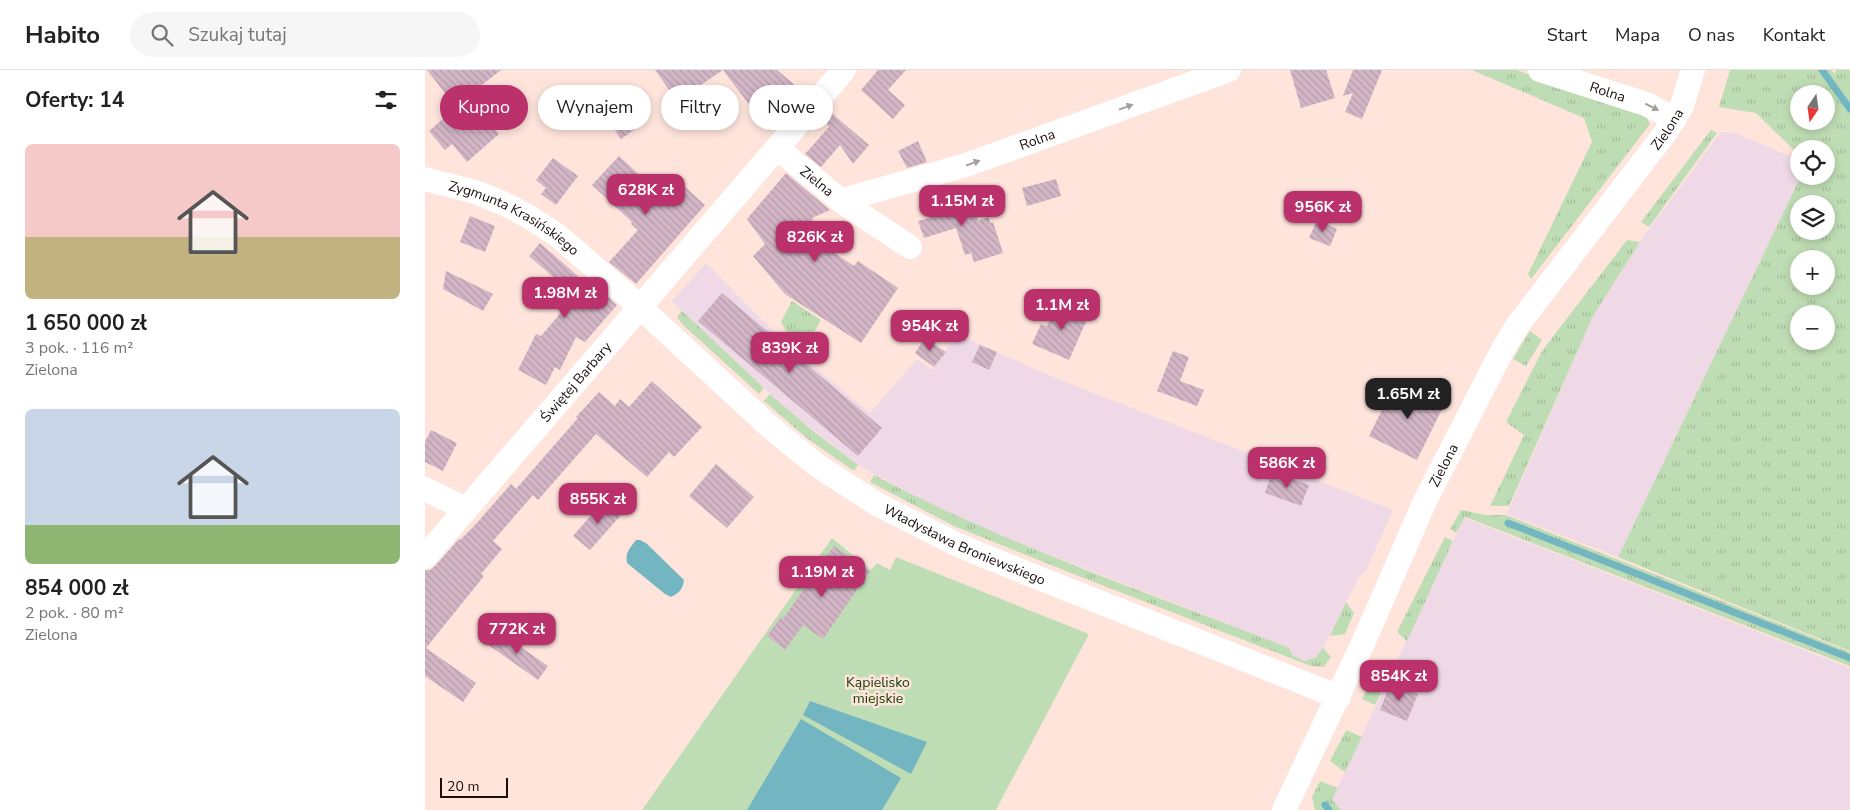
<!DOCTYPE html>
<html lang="pl">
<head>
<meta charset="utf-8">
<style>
	:root { --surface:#fff; --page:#f6f6f6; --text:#222; --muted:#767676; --line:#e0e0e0; --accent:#bb316b }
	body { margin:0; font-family:"Nunito Sans",sans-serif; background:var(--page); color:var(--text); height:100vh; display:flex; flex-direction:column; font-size:19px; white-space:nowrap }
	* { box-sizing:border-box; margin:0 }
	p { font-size:16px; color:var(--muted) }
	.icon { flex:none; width:28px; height:28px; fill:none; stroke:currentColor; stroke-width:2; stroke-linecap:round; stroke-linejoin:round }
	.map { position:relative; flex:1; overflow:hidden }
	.sheet { display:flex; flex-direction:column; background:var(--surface); width:425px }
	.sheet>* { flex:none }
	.guide { position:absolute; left:15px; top:15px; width:475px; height:45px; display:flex; gap:10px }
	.needle { width:32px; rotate:193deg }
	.tools { position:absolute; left:1365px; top:15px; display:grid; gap:10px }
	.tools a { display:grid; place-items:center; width:45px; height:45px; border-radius:50%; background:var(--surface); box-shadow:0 2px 8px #0003; font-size:25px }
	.scale { position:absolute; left:15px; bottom:12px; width:68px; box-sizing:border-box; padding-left:5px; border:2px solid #190e0a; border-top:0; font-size:14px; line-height:18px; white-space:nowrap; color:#190e0a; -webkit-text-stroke:4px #fee4db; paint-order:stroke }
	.price { position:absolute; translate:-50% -42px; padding:0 11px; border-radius:10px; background:var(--accent); color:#fff; font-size:16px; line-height:32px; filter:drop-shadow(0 1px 2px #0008) }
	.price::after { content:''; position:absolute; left:50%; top:30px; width:15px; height:11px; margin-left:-8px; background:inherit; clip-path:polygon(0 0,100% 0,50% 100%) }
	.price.on { background:#222; color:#fff }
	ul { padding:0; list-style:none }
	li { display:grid; align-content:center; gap:10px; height:265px; padding:0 25px }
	li span { display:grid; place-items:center; height:155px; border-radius:8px; color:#555 }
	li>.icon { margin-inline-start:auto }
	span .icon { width:90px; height:90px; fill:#fffc; stroke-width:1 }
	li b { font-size:21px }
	h2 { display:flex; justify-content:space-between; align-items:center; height:60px; padding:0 25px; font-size:21px }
	.chip { padding:0 18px; border-radius:22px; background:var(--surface); box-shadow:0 2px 8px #0003; font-size:18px; line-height:45px }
	.chip.on { background:var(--accent); color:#fff }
	header { display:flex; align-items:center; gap:30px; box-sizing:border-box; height:70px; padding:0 25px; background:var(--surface); border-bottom:1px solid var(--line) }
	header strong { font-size:24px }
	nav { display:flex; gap:28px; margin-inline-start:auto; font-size:18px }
	.search { width:350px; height:45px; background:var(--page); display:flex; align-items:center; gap:12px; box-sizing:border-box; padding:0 18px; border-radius:28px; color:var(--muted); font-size:19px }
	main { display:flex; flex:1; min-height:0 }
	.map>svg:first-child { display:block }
</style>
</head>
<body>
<header>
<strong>Habito</strong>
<div class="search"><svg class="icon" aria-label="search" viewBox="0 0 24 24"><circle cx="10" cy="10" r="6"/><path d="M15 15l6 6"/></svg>Szukaj tutaj</div>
<nav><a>Start</a><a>Mapa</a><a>O nas</a><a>Kontakt</a></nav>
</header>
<main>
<section class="sheet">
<h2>Oferty: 14<svg class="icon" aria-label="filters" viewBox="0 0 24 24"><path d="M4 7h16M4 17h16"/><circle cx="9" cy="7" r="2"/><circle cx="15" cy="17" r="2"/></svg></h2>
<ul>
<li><span style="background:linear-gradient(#f6c9c9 60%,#c2b280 0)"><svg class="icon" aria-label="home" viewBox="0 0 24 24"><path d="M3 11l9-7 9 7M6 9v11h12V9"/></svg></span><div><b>1 650 000 zł</b><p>3 pok. · 116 m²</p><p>Zielona</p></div></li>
<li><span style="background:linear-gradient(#c9d6e8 75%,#8fb573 0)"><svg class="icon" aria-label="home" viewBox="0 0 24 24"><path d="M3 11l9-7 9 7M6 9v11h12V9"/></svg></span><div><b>854 000 zł</b><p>2 pok. · 80 m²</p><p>Zielona</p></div></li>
</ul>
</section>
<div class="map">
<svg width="1425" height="740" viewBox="0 0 1425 740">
	<defs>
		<pattern id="grass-tufts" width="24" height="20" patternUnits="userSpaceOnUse" patternTransform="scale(1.25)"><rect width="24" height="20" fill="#bfddb4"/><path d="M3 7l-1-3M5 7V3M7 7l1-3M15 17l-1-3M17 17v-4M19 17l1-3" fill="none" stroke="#a4bc99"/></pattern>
		<pattern id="building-back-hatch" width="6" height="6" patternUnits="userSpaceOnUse" patternTransform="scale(1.25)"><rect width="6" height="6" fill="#d3b6c6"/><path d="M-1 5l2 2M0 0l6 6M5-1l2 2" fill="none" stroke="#b59ba9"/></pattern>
	</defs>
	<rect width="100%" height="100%" fill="#fee4db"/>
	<g fill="#efd9e7">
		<polygon points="1296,62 1310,63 1374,90 1374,106 1376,106 1193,487 1082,444 1168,246 1219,166"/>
		<polygon points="281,193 357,270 445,343 492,289 507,300 532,264 630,308 968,440 941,500 934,507 896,582 890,588 879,591 783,546 571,464 499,431 433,395 368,344 283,267 247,231"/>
		<polygon points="1039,448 1425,598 1425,740 916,740 907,729"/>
	</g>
	<g fill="url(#grass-tufts)" fill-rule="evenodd">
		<polygon points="1047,0 1091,0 1221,46 1225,54 1106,209 1103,204 1167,72 1159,48"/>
		<path d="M1305 0H1406L1410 4 1411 0H1425V581L1193 487 1376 106H1401V79H1374V85L1331 43 1294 37ZM1374 24H1401V51H1374ZM1374 134H1401V161H1374ZM1374 189H1401V216H1374ZM1374 244H1401V271H1374Z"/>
		<polygon points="1286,60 1292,63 1224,157 1216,152"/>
		<polygon points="1202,170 1215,172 1168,246 1084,436 1065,436 1099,365 1081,352 1117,281"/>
		<path d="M367 231 396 250 386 267C367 267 365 269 356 252Z"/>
		<polygon points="257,241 339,318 334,324 258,255 252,247"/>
		<polygon points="1105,261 1117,270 1101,296 1088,289"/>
		<polygon points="345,324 388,361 433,395 429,401 383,369 339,331"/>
		<path d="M449 405C581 475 725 523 864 578L867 585 879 591 890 588 898 578 906 587 899 597 886 596 651 505 529 456 445 412Z"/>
		<polygon points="1036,440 1061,445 1081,445 1425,582 1425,596 1040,447 1031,463 1025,459"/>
		<polygon points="1020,467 1028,471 982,571 972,562"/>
		<polygon points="921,532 929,543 920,564 905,566"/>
		<polygon points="953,596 966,601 950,635 937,629"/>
		<polygon points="921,660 937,667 920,702 905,691"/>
		<polygon points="895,711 913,718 907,729 916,740 890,740 887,727"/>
	</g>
	<polygon fill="#bfddb4" points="407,468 446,500 452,493 465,500 471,487 664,564 571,740 217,740"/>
	<g fill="#73b6c1">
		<path d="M211 470H215L221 473 259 510C258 519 254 523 246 527L240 524 202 493C200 482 205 478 211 470Z"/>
		<polygon points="385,631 502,672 486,704 378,645"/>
		<polygon points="376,649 476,708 457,740 322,740"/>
	</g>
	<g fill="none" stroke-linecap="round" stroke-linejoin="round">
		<g stroke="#73b6c1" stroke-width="7">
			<polyline points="1397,0 1425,39"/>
			<polyline points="1083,453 1425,588"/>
			<polyline points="900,735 904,740"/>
		</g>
	</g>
	<g fill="url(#building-back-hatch)">
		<polygon points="2,0 76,0 30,36"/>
		<polygon points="230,0 352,0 378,22 344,61 298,0 252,31"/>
		<polygon points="453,0 481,0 463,20 480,35 468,49 436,20"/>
		<polygon points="865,0 901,0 910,28 876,38"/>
		<polygon points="928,0 957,0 937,49 920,42 928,23 918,26"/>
		<polygon points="42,28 74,64 42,92 27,74 20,80 4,61"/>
		<polygon points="202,35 216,55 196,69 182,49"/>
		<polygon points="403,40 444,75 428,94 415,75 396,97 380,84 404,57 397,47"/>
		<polygon points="493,71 502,92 482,98 473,81"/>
		<polygon points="194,86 234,123 249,107 280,135 211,214 184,192 213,160 206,154 207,152 167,115"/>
		<polygon points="128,88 153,106 131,135 116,124 121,118 111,110"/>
		<polygon points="361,103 405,140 387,148 390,159 384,166 429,196 433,191 473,218 436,273 360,224 328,186 340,174 322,149"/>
		<polygon points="631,109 636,126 602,136 597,118"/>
		<polygon points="525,124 530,137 548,134 553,151 564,147 565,153 568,152 578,183 549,192 546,183 540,185 531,158 499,168 493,151 505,148 501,131"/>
		<polygon points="45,146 70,156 60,182 35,172"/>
		<polygon points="892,150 912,159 905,176 884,168"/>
		<polygon points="115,173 163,215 166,212 192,235 160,272 151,267 135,300 130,297 121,315 93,300 111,264 116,266 150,226 104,186"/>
		<polygon points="21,201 68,224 58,241 18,219"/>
		<polygon points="297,223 457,358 433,386 273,251"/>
		<polygon points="650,232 655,243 663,247 644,290 607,274 616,254 622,256 632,233 640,237"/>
		<polygon points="500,268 521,282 509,297 490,283"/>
		<polygon points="555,275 572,282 564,300 547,292"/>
		<polygon points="748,281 764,287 755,311 779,320 772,336 732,321"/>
		<polygon points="976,310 1021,331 992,390 944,366 962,330 966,332"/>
		<polygon points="227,311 277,357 249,387 244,382 222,407 171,364 113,430 108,425 68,471 77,479 56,504 59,506 1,578 51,613 38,632 0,606 0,500 5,500 10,496 34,469 35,470 50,455 86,414 91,419 153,348 151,347 174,322 190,336 195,329 204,337"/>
		<polygon points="6,360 32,373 18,401 0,392 0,372"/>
		<polygon points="291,394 329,427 302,458 264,426"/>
		<polygon points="847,401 884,415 876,436 840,423"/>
		<polygon points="180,429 197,444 165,480 148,466"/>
		<polygon points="409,476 445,501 398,569 378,555 360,580 342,566 356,547 358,549"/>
		<polygon points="71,560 123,596 113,610 62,574"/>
		<polygon points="966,612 993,624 982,651 955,640"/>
	</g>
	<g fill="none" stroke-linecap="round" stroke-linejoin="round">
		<g stroke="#fff" stroke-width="24">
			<path id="s1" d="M1115 0 1221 34 1250 49"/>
			<path id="s2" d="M352 78 420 134 485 177"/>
			<path id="s3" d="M0 109 50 122 78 133 106 148 132 165 204 227 344 356 393 396 452 434 533 475 596 501 914 627"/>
			<path id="s4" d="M420 134 425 128 541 95 804 0"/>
			<polyline points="0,419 41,439"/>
			<path id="s5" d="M0 487 419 0"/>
			<path id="s6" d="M859 740 939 571 1000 431 1077 281 1092 256 1241 62 1257 36 1268 0"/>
		</g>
	</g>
	<defs><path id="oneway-solid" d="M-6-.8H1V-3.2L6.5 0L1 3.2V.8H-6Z" transform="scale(1.25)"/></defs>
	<g fill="#a39f9d">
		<use href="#oneway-solid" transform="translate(701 37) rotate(-20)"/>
		<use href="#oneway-solid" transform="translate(1227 37) rotate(27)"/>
		<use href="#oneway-solid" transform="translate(548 93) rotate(-20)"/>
	</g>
	<g text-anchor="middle" stroke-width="5" stroke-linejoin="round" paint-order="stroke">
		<g font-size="14" fill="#190e0a" stroke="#fee4db">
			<text dy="5" stroke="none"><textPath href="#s1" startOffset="71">Rolna</textPath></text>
			<text dy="5" stroke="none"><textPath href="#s6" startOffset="785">Zielona</textPath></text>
			<text dy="5" stroke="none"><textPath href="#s4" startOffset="204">Rolna</textPath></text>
			<text dy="5" stroke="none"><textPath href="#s2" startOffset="52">Zielna</textPath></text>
			<text dy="5" stroke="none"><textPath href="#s3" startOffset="98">Zygmunta Krasińskiego</textPath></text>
			<text dy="5" stroke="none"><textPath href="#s5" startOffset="231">Świętej Barbary</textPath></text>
			<text dy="5" stroke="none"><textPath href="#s6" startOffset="380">Zielona</textPath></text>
			<text dy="5" stroke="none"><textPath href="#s3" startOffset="660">Władysława Broniewskiego</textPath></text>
		</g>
		<g font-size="14" fill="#113b00" stroke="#fee4db">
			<text x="453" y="617">Kąpielisko<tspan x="453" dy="16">miejskie</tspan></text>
		</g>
	</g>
</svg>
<div class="tools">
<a><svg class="needle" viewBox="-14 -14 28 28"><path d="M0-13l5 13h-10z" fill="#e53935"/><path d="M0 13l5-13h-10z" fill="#767676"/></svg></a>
<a><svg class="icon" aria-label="locate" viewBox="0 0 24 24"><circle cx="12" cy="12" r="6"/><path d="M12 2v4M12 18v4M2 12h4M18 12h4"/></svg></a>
<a><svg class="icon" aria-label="layers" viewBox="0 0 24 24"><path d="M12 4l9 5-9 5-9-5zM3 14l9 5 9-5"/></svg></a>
<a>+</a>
<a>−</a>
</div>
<div class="scale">20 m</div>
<b class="price" style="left:221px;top:146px">628K zł</b>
<b class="price" style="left:537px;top:157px">1.15M zł</b>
<b class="price" style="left:898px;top:163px">956K zł</b>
<b class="price" style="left:390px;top:193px">826K zł</b>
<b class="price" style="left:140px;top:249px">1.98M zł</b>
<b class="price" style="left:637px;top:261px">1.1M zł</b>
<b class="price" style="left:505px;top:282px">954K zł</b>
<b class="price" style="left:365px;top:304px">839K zł</b>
<b class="price on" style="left:983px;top:350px">1.65M zł</b>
<b class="price" style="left:862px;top:419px">586K zł</b>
<b class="price" style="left:173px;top:455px">855K zł</b>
<b class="price" style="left:397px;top:528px">1.19M zł</b>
<b class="price" style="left:92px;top:585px">772K zł</b>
<b class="price" style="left:974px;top:632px">854K zł</b>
<div class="guide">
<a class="chip on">Kupno</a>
<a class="chip">Wynajem</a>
<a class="chip">Filtry</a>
<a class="chip">Nowe</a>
</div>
</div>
</main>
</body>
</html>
